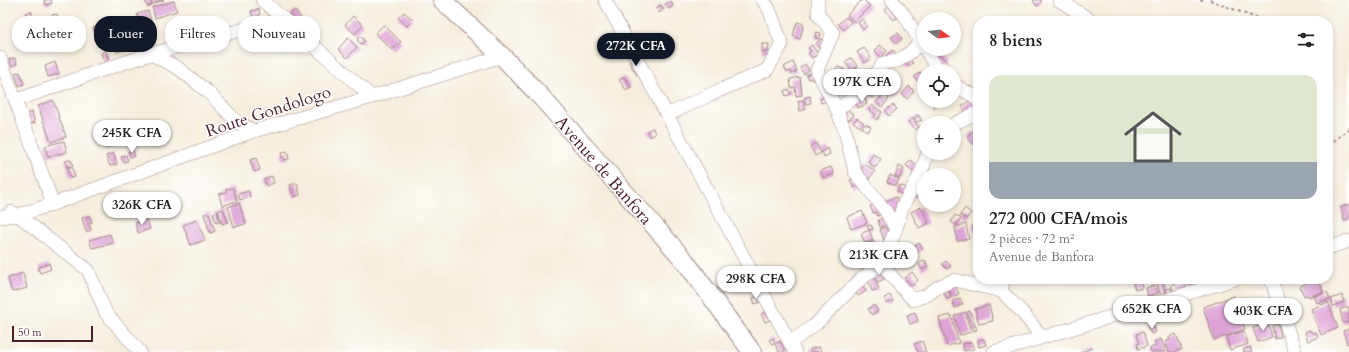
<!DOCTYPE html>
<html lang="fr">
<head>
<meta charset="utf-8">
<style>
	:root { --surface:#fff; --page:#f2f2f2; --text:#202124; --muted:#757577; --line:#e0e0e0; --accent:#111827 }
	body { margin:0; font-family:Cardo,serif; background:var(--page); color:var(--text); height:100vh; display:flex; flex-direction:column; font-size:15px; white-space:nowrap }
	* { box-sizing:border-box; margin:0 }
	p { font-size:13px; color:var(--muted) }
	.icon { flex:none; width:22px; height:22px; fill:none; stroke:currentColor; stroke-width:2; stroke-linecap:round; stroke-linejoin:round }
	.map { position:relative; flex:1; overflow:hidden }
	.side { position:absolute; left:973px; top:16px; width:360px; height:268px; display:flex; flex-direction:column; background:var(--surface); border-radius:16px; box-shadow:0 2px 6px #0003 }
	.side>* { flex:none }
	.banner { position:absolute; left:12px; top:16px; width:380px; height:36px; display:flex; gap:8px }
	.needle { width:26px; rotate:105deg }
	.fabs { position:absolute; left:917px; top:12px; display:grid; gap:8px }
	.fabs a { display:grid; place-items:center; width:44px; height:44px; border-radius:50%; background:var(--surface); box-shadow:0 2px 6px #0003; font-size:20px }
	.scale { position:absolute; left:12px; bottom:10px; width:81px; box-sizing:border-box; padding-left:4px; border:2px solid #4a1f2b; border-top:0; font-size:11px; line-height:14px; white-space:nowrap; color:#4a1f2b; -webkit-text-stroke:3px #fff; paint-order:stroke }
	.price { position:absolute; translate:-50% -34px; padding:0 9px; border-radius:14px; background:#fff; color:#222; font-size:13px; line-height:26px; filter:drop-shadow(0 1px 2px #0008) }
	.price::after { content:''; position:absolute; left:50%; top:24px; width:12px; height:9px; margin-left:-6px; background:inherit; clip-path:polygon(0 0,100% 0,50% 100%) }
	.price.on { background:var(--accent); color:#fff }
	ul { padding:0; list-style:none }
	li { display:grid; align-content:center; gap:8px; height:212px; padding:0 16px }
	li+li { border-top:1px solid var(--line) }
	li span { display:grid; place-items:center; height:124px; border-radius:12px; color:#555 }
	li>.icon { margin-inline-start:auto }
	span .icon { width:72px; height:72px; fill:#fffc; stroke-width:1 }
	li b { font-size:17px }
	h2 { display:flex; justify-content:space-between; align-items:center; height:48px; padding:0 16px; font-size:17px }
	.tag { padding:0 14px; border-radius:16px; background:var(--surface); box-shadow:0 2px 6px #0003; font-size:14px; line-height:36px }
	.tag.on { background:var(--accent); color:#fff }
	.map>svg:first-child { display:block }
</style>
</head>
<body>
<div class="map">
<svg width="1349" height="352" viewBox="0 0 1349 352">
	<rect width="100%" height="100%" fill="#fff"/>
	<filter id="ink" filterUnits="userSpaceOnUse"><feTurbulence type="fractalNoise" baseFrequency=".025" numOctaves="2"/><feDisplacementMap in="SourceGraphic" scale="8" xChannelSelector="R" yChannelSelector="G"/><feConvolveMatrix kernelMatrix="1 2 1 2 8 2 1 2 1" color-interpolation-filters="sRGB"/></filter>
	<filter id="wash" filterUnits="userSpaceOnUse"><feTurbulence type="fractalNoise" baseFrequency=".012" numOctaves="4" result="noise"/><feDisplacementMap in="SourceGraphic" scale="16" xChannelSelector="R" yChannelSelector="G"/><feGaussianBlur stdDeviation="0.9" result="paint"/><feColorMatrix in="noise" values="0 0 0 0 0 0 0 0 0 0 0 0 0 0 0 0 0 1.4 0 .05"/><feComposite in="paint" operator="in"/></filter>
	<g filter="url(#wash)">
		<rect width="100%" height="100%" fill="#f6eedd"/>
		<g id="blocks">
			<g fill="#dea3d6">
				<polygon points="44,0 51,0 52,3 46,5"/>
				<polygon points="145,0 150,0 152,5 147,7"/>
				<polygon points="151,0 164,0 152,4"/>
				<polygon points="862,0 864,0 870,6 854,22 847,15"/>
				<polygon points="1034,0 1040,0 1042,1 1037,6 1033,1"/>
				<polygon points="174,1 177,11 155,18 152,7"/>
				<polygon points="671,1 673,6 668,9 665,4"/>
				<polygon points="661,5 664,9 659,13 656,8"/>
				<polygon points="890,5 899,16 894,20 885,9"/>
				<polygon points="259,9 260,15 253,17 251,11"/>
				<polygon points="295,10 301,18 295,22 289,14"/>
				<polygon points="31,11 35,22 29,24 25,13"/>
				<polygon points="148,11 156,36 145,39 137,14"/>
				<polygon points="404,12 413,20 407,26 398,18"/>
				<polygon points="57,14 59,19 53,20 52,15"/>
				<polygon points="353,16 363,25 355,34 345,25"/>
				<polygon points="846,17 851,22 844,30 838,24"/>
				<polygon points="863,19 867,26 863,30 858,22"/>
				<polygon points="119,20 125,42 115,45 108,23"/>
				<polygon points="47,21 48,24 38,26 37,24"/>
				<polygon points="797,22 804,24 800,39 793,36"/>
				<polygon points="384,25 401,42 392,50 375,33"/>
				<polygon points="99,26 103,37 97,39 93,28"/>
				<polygon points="39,27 39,30 48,27 51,36 37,41 33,29"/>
				<polygon points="274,30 276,36 264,40 262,34"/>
				<polygon points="816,32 821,33 820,39 815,38"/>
				<polygon points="898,33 902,39 896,44 891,37"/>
				<polygon points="142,34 143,38 139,39 138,35"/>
				<polygon points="360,36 365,41 361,44 357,40"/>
				<polygon points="348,38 357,47 347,58 338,49"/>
				<polygon points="821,39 826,45 820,49 816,44"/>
				<polygon points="148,40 151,47 144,50 141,42"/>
				<polygon points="126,43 128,49 117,52 115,47"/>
				<polygon points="762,44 769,44 768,52 762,52"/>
				<polygon points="812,45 818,54 812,58 808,53 811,51 808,48"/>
				<polygon points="880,45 887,51 881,57 875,51"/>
				<polygon points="864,48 871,58 865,63 857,52"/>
				<polygon points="893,50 897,55 890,60 886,55"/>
				<polygon points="106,51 110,63 105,64 101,53"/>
				<polygon points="939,54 948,63 944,68 935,59"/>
				<polygon points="907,56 913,63 909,67 903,60"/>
				<polygon points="15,58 17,64 12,66 9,59"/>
				<polygon points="851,58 858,66 852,71 845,62"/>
				<polygon points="635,59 642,72 637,75 629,62"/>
				<polygon points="55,62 59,74 48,77 45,66"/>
				<polygon points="793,62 797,71 792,74 791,71 787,72 784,67"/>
				<polygon points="805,64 809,70 804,74 800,68"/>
				<polygon points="837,67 844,69 840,79 834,77"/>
				<polygon points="814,71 818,79 813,81 811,78 808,79 806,75"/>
				<polygon points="20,72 24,84 19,86 15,73"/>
				<polygon points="920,72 924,77 924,81 920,84 914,77"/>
				<polygon points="864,74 869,81 863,85 859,77"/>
				<polygon points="624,77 631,87 626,90 619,80"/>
				<polygon points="800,77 802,95 796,96 795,87 791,88 790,79"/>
				<polygon points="871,86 877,94 872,98 867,90"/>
				<polygon points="895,86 899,91 893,96 889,91"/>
				<polygon points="909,86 914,91 907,99 902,94"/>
				<polygon points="789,89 791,94 786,96 784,91"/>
				<polygon points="825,93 827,101 821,103 820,99 823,98 822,94"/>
				<polygon points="884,94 889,99 882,107 876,102"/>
				<polygon points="810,96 811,103 806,104 804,98"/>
				<polygon points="865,98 867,104 858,108 856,102"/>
				<polygon points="53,100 66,137 51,142 38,106"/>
				<polygon points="803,100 806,109 800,111 798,101"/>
				<polygon points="972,100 977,109 967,115 962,106"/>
				<polygon points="933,101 941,101 942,103 935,108 931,102"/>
				<polygon points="872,105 882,112 877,120 874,118 876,115 869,110"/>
				<polygon points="893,105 897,109 889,116 885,111"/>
				<polygon points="847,109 854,115 849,120 842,115"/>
				<polygon points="32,112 35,123 29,124 26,114"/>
				<polygon points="918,115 922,120 917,122 914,118"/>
				<polygon points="857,118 864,123 860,127 853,122"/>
				<polygon points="912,118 919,127 915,130 908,122"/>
				<polygon points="866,124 871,127 868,132 862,128"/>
				<polygon points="113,128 118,142 109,145 110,147 105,148 99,132"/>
				<polygon points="653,128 655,134 650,137 647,131"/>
				<polygon points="972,131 978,137 978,141 974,145 967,137"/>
				<polygon points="64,141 67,152 48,157 45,146"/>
				<polygon points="816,143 821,153 815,156 810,146"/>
				<polygon points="828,148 830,154 824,157 822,151"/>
				<polygon points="133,150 135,156 130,157 128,152"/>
				<polygon points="287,151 289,159 283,160 281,153"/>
				<polygon points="113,153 117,164 110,166 106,156"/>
				<polygon points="933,153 942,153 943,155 938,159"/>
				<polygon points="873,154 881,159 875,168 868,162"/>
				<polygon points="126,155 128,161 123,162 121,157"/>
				<polygon points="256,158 260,170 254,172 250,160"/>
				<polygon points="71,160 73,166 67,167 65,161"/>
				<polygon points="911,160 918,167 916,175 906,165"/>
				<polygon points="865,164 875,171 868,180 858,173"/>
				<polygon points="899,166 904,169 900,178 895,176"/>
				<polygon points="72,167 75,177 70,178 67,168"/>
				<polygon points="831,167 834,174 823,178 820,171"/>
				<polygon points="890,175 899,179 896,186 887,182"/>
				<polygon points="272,176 274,183 266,186 264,179"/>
				<polygon points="856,177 860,185 854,188 850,180"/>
				<polygon points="297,183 300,195 294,197 290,185"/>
				<polygon points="899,185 905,187 902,194 897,192"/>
				<polygon points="917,186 923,191 917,198 911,194"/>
				<polygon points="233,188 237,201 222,206 219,194 227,192 226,189"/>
				<polygon points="249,191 250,197 240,200 238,194"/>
				<polygon points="896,197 901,208 891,216 885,201"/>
				<polygon points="239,203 246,224 234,227 228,207"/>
				<polygon points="878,203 883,213 877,216 875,212 873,213 870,206"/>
				<polygon points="1349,204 1349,219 1344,221 1341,207"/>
				<polygon points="921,207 929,223 919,228 911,212"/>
				<polygon points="965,208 971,213 966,219 960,215"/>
				<polygon points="223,209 228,222 222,224 218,211"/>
				<polygon points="862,211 867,223 851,229 847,217"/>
				<polygon points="217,212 220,222 216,223 213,213"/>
				<polygon points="209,213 215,231 210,233 204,214"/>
				<polygon points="955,215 961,218 957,225 951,222"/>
				<polygon points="90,216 92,222 89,223 91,230 86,232 82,218"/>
				<polygon points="884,218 886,225 880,227 878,220"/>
				<polygon points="146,219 150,229 138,233 135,223"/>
				<polygon points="197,220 205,240 191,245 183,225"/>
				<polygon points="966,224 969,239 957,241 955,227"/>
				<polygon points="977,224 978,227 978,239 972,226"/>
				<polygon points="871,225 873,229 869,230 873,240 865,243 861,234 869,230 867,226"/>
				<polygon points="886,227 890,238 884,240 880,229"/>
				<polygon points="110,234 113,243 92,248 89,240"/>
				<polygon points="874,241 876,249 871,250 869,243"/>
				<polygon points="919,243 923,249 917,253 913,247"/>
				<polygon points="908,245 916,258 908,263 900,250"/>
				<polygon points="870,259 873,266 864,269 861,263"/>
				<polygon points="925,260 928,267 922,270 919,264"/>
				<polygon points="946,261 951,266 947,269 942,264"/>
				<polygon points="49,263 51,269 40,273 38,268"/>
				<polygon points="881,271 884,279 878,282 874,274"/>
				<polygon points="912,272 918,280 912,286 905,278"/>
				<polygon points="23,273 27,288 12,292 8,278"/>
				<polygon points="874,277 879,289 872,291 868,280"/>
				<polygon points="1132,279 1141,279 1143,288 1135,290"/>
				<polygon points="1156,279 1162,279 1166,294 1161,296"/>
				<polygon points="1188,279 1211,279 1174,292 1171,285"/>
				<polygon points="1304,279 1319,279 1323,292 1309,297 1308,295 1304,296 1300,286 1305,284"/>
				<polygon points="861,284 866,291 858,296 853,289"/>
				<polygon points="955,285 959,294 952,297 948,288"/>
				<polygon points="1155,285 1158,293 1148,296 1146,288"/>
				<polygon points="1171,288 1173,293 1167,294 1166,289"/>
				<polygon points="948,291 951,298 947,299 944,293"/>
				<polygon points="1327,292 1330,299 1317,303 1314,296"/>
				<polygon points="890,295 893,301 887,304 884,298"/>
				<polygon points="1342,295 1344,302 1333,306 1331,299"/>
				<polygon points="758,296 760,302 755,304 753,298"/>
				<polygon points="1234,296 1245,329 1214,340 1203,307"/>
				<polygon points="960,298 963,304 955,308 952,301"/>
				<polygon points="1131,300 1132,305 1124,308 1122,303"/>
				<polygon points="1328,302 1338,328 1321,335 1311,309"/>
				<polygon points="874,305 878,311 872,315 868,309"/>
				<polygon points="989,305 993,321 979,324 975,309"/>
				<polygon points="1349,307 1349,322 1343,323 1340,309"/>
				<polygon points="970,311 977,330 974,331 967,312"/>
				<polygon points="766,312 770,320 765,322 761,314"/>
				<polygon points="915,312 918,321 910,324 907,315"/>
				<polygon points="965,312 971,332 960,335 954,316"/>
				<polygon points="951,315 959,343 947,346 939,318"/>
				<polygon points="1268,323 1272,337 1258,342 1253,328"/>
				<polygon points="1278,324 1281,337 1275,339 1272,326"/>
				<polygon points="1153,325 1156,332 1151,334 1148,327"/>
				<polygon points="1349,329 1349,344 1347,344 1343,331"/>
				<polygon points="1310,330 1312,333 1316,332 1318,337 1308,341 1305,332"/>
				<polygon points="1244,331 1248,344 1230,350 1226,337"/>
				<polygon points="1143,332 1147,346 1138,349 1137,344 1139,343 1136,334"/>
				<polygon points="1176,334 1182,349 1174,352 1169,352 1165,342 1170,340 1169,337"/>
				<polygon points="773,338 775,342 772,344 769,340"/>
				<polygon points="984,339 986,345 979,347 978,340"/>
				<polygon points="1161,339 1166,352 1151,352 1150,348 1156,346 1154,342"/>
				<polygon points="780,341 785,351 784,352 779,352 775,344"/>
				<polygon points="922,341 926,352 918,352 914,344"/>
				<polygon points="972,342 974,349 964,351 963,344"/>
				<polygon points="819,347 821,352 811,352 810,349"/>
				<polygon points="1250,347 1252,352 1244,352 1243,350"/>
				<polygon points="1092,348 1093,352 1081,352"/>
			</g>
		</g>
	</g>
	<g filter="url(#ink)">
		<use href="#blocks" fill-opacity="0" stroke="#a08684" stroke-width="1"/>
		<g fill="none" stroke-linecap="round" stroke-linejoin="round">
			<g stroke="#a08684" stroke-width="14">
				<g id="minor">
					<polyline points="262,0 372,97"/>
					<polyline points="605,0 795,352"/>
					<polyline points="818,0 818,14 833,33 817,70 837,110"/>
					<polyline points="892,0 905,16 924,48"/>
					<polyline points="1059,0 1092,21"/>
					<polyline points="925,49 939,71"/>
					<polyline points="151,54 283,19"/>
					<polyline points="0,58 53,204"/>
					<polyline points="954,85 974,96 978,101"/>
					<path d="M16 100C61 85 106 68 151 54L178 68 208 92 237 122 254 131"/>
					<polyline points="667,115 718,91 767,70 782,44 769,9 763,0"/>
					<polyline points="954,124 978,112"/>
					<polyline points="11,212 18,215 88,270 106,313 140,352"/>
					<polyline points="0,217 18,215 53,204 254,131 372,97 502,56"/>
					<polyline points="896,229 885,210 855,172 845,131 837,110 858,94 872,80 883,63 898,61 912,51 920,41"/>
					<polyline points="1328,248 1349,241"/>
					<polyline points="881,264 913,300 927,295 938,287 954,280 1001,291"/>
					<polyline points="1004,279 1001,291 1021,311 1042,337"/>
					<polyline points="1271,279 1295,352"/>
					<polyline points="790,343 817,323 861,279 881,264 896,229 903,205 920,175 928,153"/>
					<polyline points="994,352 1235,279"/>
				</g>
			</g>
			<g stroke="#a08684" stroke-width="20">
				<polyline id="secondary" points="442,0 502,56 542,98 685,261 752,352"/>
			</g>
			<g stroke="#a08684" stroke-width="2" stroke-dasharray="3 3" stroke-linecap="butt">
				<polyline points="1200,0 1203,0"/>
				<polyline points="1210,0 1256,18 1257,21"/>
				<polyline points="1328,145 1349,129"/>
			</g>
			<use href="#minor" stroke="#fff" stroke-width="13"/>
			<use href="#secondary" stroke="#fff" stroke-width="18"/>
		</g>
	</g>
	<g text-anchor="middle" stroke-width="3" stroke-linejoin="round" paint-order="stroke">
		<g font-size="17" fill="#4a1f2b" stroke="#fff">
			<text transform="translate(268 111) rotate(-18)" y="6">Route Gondologo</text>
			<text transform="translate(604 170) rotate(49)" y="6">Avenue de Banfora</text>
		</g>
	</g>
</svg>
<div class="fabs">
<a><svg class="needle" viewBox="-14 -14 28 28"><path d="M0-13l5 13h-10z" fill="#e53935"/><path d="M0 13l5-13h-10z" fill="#757577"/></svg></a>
<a><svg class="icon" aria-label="locate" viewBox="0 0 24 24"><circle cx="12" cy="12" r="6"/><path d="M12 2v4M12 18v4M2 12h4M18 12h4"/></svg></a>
<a>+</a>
<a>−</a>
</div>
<div class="scale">50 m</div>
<b class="price on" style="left:636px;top:67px">272K CFA</b>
<b class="price" style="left:862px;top:103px">197K CFA</b>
<b class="price" style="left:132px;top:154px">245K CFA</b>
<b class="price" style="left:142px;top:226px">326K CFA</b>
<b class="price" style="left:879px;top:276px">213K CFA</b>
<b class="price" style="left:756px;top:300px">298K CFA</b>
<b class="price" style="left:1152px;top:330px">652K CFA</b>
<b class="price" style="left:1263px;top:332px">403K CFA</b>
<div class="banner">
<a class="tag">Acheter</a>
<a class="tag on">Louer</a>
<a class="tag">Filtres</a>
<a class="tag">Nouveau</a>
</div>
<section class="side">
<h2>8 biens<svg class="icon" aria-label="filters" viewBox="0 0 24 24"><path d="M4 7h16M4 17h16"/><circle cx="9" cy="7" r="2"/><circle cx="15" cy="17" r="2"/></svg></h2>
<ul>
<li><span style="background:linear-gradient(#dfe7d0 70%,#9aa5b1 0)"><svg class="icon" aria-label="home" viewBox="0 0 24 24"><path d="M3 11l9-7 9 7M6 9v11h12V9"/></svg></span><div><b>272 000 CFA/mois</b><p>2 pièces · 72 m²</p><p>Avenue de Banfora</p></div></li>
</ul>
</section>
</div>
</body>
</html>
